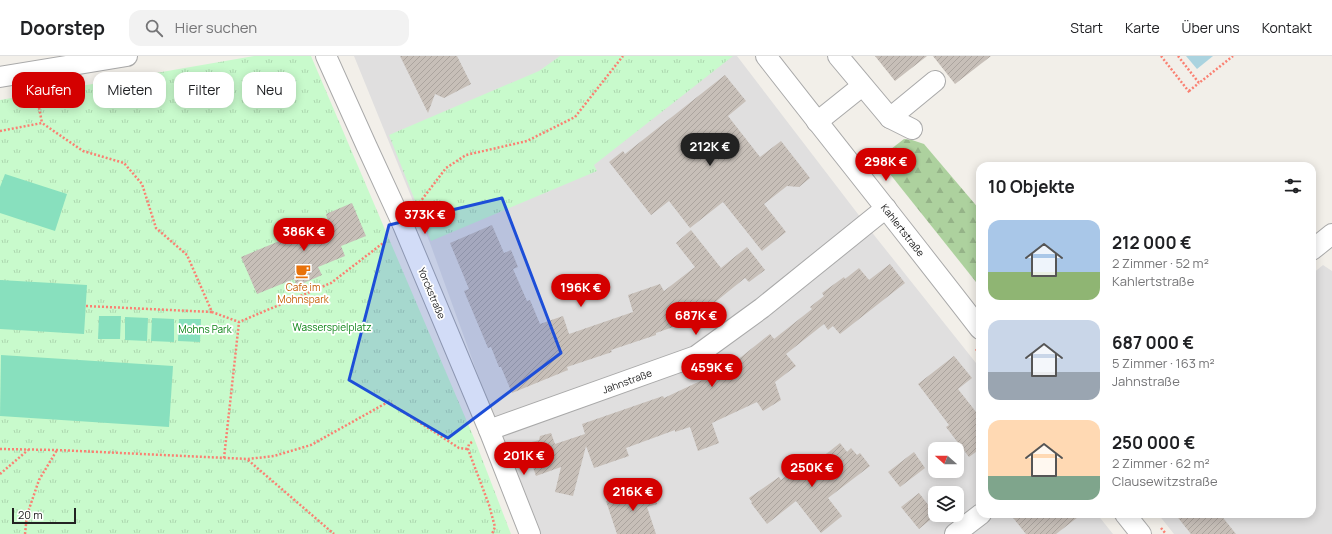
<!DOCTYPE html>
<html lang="de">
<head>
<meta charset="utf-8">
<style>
	:root { --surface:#fff; --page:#f2f2f2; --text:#202124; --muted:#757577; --line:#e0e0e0; --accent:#d40000 }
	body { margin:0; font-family:Manrope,sans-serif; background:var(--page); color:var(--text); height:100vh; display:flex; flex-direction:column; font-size:15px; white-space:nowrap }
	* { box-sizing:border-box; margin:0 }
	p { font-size:13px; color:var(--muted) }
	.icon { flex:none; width:22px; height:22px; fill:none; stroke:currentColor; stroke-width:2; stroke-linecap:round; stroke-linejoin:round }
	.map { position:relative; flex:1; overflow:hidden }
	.sheet { position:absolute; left:976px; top:106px; width:340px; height:356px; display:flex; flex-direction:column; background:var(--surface); border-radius:12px; box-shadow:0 2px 10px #0003 }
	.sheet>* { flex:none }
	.hud { position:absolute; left:12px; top:16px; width:380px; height:36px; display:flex; gap:8px }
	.needle { width:26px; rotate:291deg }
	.controls { position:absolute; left:928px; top:386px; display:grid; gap:8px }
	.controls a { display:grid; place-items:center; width:36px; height:36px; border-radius:8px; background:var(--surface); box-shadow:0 2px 10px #0003; font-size:20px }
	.scale { position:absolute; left:12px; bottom:10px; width:64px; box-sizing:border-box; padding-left:4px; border:2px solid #222; border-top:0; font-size:11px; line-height:14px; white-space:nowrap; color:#222; -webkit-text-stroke:3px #fff; paint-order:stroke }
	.price { position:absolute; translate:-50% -34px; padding:0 9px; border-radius:14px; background:var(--accent); color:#fff; font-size:13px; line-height:26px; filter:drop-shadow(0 1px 2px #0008) }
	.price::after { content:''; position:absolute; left:50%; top:24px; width:12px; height:9px; margin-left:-6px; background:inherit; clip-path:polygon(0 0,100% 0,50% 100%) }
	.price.current { background:#222; color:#fff }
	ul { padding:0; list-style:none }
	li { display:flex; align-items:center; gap:12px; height:100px; padding:0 12px }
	li span { display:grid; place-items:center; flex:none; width:112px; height:80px; border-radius:12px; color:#555 }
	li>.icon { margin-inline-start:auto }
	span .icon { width:48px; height:48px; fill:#fffc; stroke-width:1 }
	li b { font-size:17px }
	h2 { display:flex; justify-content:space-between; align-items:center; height:48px; padding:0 12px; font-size:17px }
	.pill { padding:0 14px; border-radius:12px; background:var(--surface); box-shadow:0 2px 10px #0003; font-size:14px; line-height:36px }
	.pill.current { background:var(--accent); color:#fff }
	header { display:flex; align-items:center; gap:24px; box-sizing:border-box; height:56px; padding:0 20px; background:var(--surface); border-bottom:1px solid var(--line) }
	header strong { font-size:19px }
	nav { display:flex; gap:22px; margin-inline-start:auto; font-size:14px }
	.search { width:280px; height:36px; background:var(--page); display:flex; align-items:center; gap:10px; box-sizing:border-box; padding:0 14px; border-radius:12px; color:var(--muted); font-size:15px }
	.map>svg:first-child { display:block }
</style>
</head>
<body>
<header>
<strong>Doorstep</strong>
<div class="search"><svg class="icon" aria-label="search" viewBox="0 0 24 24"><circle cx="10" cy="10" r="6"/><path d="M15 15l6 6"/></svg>Hier suchen</div>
<nav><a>Start</a><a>Karte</a><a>Über uns</a><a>Kontakt</a></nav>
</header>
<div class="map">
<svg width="1332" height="478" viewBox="0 0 1332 478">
	<defs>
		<pattern id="forest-firs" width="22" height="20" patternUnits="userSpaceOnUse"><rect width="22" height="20" fill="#add19e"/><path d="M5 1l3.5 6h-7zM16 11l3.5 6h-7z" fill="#95b388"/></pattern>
		<pattern id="park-tufts" width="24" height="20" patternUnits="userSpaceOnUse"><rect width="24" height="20" fill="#c8facc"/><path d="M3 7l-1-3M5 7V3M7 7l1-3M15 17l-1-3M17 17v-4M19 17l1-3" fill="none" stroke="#acd6af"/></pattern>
		<pattern id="building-hatch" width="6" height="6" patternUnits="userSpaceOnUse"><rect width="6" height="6" fill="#c7bfb8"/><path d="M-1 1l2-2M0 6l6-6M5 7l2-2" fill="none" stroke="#aba49e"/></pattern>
	</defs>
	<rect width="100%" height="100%" fill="#f2efe9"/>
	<g fill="#e0dfdf" fill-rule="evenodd">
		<path d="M354 0H737L874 179 980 312V458H1097L1113 478H538L512 413 430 187ZM935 393H957V415H935ZM935 437H957V459H935Z"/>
		<polygon points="1323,209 1332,215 1332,478 1174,478 1158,458 1312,458 1312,218"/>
	</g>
	<polygon fill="url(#forest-firs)" points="904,83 912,84 924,88 980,154 980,231 878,103"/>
	<g fill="url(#park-tufts)">
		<polygon points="254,0 311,0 474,382 511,478 0,478 0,44"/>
		<polygon points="560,0 733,0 594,109 597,115 431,185 389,79 539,15"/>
	</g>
	<g fill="#88e0be">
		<polygon points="5,118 67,138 55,175 0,157 0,131"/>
		<polygon points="0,224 87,229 84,278 0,273"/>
		<polygon points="99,260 121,260 120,283 98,283"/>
		<polygon points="125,261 148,262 147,285 125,284"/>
		<polygon points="152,262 174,263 174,286 151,285"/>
		<polygon points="179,263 201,263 200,286 178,285"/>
		<polygon points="1,299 173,310 169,371 0,360"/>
	</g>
	<polygon fill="#aad3df" points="1186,0 1213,0 1197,13"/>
	<g fill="url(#building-hatch)">
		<polygon points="400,0 457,0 471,28 444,42 435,38 428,57"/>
		<polygon points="875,0 927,0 895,25"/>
		<polygon points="933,0 991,0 955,28"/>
		<polygon points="725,19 746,45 728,60 760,101 781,85 810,122 799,131 787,130 764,148 786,176 762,195 723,146 690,172 669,145 651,159 609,106 623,95 625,98"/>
		<polygon points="352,147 366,180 341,190 345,200 318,211 322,219 297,230 294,223 257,238 241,201 328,165 326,158"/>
		<polygon points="492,169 504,197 511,194 518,211 513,213 527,245 530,244 540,268 563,260 569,278 633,256 628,239 660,228 664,235 695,211 676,187 691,174 721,212 747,191 765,214 749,226 745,222 693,264 656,277 656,279 611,294 612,296 567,311 568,314 512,337 501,311 499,311 491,291 488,292 464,235 469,233 450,187"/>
		<polygon points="890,208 905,227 840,278 833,270 828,274 824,268 786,298 796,310 775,326 781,344 763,355 757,346 712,367 719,387 698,395 690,371 675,376 675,374 626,392 629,400 594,412 586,390 573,440 555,436 561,411 536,420 525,388 539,384 540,380 551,377 555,388 585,378 582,368 663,340 664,342 726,313 770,278 774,283 812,253 810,251 824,240 822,237 844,221 845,223 859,212 869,224"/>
		<polygon points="954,300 972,322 958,333 980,361 980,393 969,401 946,371 949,369 918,328"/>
		<polygon points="840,387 847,396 851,392 857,399 860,397 870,410 828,442 842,460 821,477 796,445 767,468 751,447 752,446 749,442 779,421 781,424 802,408 806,414"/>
		<polygon points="914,396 925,412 900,431 888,416"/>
		<polygon points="650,430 657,448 647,451 656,478 617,478 606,445"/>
		<polygon points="919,437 936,459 919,473 901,451"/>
		<polygon points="1010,458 1082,458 1056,478 1026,478"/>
		<polygon points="1175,458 1220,458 1236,478 1191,478"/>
	</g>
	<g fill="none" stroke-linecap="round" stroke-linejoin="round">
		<g stroke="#a9a9a9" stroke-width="22">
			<g id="minor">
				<polyline points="326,0 367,91 403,169 489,374 530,478"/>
				<path d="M766 0C837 91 909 181 980 273"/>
				<polyline points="838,0 890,62 935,25"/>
				<polyline points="0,21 127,0"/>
				<polyline points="890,62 912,73"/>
				<polyline points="817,66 862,30"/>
				<polyline points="1312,194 1332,178"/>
				<polyline points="489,374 696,300 762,252 886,152"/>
				<polyline points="1125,458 1141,478"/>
				<polyline points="955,478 981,458"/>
			</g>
		</g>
		<g stroke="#fa8072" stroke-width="2.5" stroke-dasharray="2 2" stroke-linecap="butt">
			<polyline points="1161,0 1190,37"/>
			<polyline points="1178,0 1199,27 1233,0"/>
			<polyline points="1189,35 1199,27"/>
			<polyline points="36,36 42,67"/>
			<polyline points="0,75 42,67 83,95 124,107 142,128 156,172 187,199 212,256 239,266 331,227 387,184"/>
			<polyline points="417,150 446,112 466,99 527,85 575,61 623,0"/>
			<polyline points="86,250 212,256"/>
			<polyline points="976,293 980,299"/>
			<polyline points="472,386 469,388 468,393 489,449 495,471 492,478"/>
			<polyline points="0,393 57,394 248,403 274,400 311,389 388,346 459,392 468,393"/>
			<polyline points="224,402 239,266"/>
			<polyline points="248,404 334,478"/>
			<polyline points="0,418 28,394"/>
			<polyline points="1161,472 1166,478"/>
			<polyline points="25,478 27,459 39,424 57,394"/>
		</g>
		<use href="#minor" stroke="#fff" stroke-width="20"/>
	</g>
	<path fill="#1d4ed8" fill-opacity="0.2" stroke="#1d4ed8" stroke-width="3" stroke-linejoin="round" d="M502 142 561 297 448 382 349 324 389 169Z"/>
	<defs>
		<g id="cafe-bare" transform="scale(1.2)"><path d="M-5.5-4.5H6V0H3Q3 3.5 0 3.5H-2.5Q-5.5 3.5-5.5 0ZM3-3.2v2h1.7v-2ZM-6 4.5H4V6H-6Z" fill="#e8710a" stroke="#fff" stroke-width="2.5" paint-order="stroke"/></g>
	</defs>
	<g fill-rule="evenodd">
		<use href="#cafe-bare" x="303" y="215"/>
	</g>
	<g text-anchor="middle" stroke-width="3.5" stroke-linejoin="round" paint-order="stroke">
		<g font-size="10" fill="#222" stroke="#fff">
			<text transform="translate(903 174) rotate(52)" y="4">Kahlertstraße</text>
			<text transform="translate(432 237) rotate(67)" y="4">Yorckstraße</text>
			<text transform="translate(627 325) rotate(-20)" y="4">Jahnstraße</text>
		</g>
		<g font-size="10" fill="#c56008" stroke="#fff">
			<text x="303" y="235">Cafe im<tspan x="303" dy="12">Mohnspark</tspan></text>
		</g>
		<g font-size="10" fill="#0c8416" stroke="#fff">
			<text x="332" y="275">Wasserspielplatz</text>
			<text x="205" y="277">Mohns Park</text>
		</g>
	</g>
</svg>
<div class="controls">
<a><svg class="needle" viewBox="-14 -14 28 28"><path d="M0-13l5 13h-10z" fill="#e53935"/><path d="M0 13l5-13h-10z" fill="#757577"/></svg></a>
<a><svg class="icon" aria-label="layers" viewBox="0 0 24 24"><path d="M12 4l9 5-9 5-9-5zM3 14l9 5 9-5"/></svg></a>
</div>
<div class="scale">20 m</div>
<b class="price current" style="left:710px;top:111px">212K €</b>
<b class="price" style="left:886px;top:126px">298K €</b>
<b class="price" style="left:425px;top:179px">373K €</b>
<b class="price" style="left:304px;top:196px">386K €</b>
<b class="price" style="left:581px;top:252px">196K €</b>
<b class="price" style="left:696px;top:280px">687K €</b>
<b class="price" style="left:712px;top:332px">459K €</b>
<b class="price" style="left:524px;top:420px">201K €</b>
<b class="price" style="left:812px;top:432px">250K €</b>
<b class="price" style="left:633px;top:456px">216K €</b>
<div class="hud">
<a class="pill current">Kaufen</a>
<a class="pill">Mieten</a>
<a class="pill">Filter</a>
<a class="pill">Neu</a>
</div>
<section class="sheet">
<h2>10 Objekte<svg class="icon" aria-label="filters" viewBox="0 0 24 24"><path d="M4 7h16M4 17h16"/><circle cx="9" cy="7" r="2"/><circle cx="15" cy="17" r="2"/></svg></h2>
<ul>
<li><span style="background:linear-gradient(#a9c7e8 65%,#8fb573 0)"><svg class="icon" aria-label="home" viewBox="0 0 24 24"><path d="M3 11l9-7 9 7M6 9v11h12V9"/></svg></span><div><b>212 000 €</b><p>2 Zimmer · 52 m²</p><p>Kahlertstraße</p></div></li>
<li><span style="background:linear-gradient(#c9d6e8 65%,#9aa5b1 0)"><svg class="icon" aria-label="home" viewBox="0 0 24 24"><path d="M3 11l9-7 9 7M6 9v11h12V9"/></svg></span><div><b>687 000 €</b><p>5 Zimmer · 163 m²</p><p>Jahnstraße</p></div></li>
<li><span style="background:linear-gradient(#ffd9b3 70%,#7fa58c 0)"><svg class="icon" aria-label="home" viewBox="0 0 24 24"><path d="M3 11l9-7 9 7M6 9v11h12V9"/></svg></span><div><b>250 000 €</b><p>2 Zimmer · 62 m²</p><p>Clausewitzstraße</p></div></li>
</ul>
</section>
</div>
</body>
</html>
